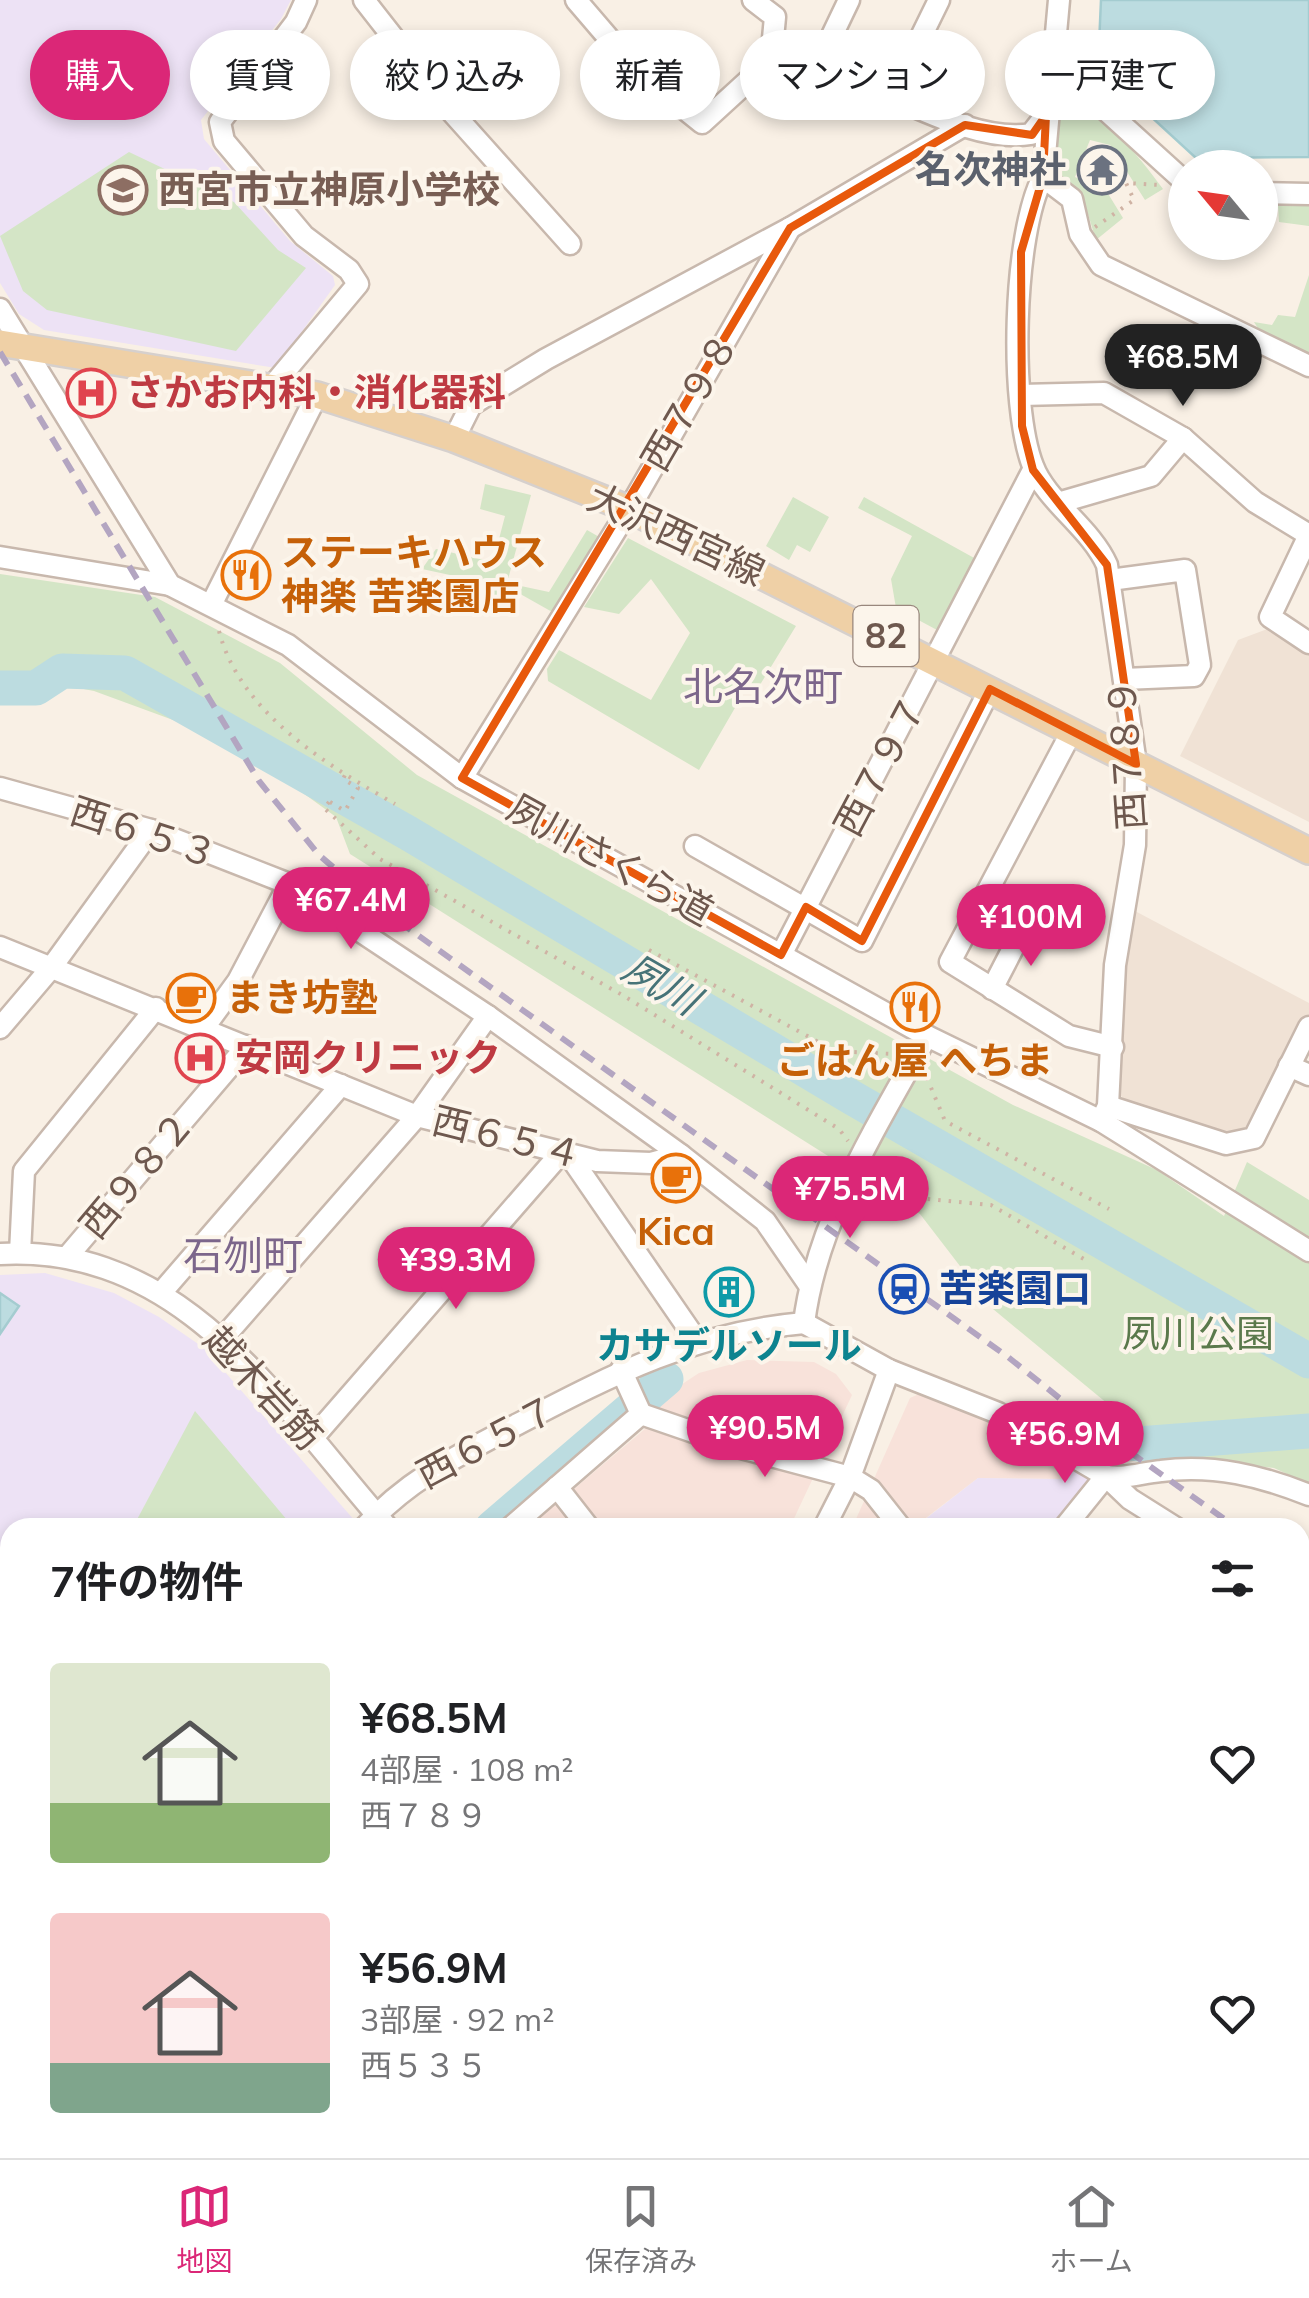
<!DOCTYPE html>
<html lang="ja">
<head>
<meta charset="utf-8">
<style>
	:root { --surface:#fff; --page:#f2f2f2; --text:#202124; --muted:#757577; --line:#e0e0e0; --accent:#db2777 }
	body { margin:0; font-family:Mulish,"Noto Sans JP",sans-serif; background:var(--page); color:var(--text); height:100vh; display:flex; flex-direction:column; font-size:38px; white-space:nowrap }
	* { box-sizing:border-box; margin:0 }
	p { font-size:32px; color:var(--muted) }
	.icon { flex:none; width:55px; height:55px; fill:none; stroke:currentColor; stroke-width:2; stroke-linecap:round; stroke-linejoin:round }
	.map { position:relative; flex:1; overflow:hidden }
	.side { position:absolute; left:0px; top:1518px; width:1310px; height:642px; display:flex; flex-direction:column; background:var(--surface); border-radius:30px 30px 0 0; box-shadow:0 5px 15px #0003 }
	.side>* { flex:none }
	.top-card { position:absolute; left:30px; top:30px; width:1250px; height:90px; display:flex; gap:20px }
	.needle { width:65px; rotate:299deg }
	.buttons { position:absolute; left:1168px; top:150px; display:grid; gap:20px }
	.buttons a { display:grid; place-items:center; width:110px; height:110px; border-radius:50%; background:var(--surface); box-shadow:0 5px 15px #0003; font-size:50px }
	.price { position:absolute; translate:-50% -85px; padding:0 22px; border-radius:35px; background:var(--accent); color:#fff; font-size:32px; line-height:65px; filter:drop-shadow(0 2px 5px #0008) }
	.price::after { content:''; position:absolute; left:50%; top:60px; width:30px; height:22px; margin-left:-15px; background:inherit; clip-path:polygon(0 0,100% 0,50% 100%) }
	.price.current { background:#222; color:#fff }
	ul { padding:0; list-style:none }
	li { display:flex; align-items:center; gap:30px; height:250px; padding:0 50px }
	li span { display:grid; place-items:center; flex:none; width:280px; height:200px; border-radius:10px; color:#555 }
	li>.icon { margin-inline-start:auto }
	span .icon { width:120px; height:120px; fill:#fffc; stroke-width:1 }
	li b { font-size:42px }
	h2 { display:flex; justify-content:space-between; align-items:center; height:120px; padding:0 50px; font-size:42px }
	.pill { padding:0 35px; border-radius:45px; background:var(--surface); box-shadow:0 5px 15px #0003; font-size:35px; line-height:90px }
	.pill.current { background:var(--accent); color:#fff }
	.tabs { display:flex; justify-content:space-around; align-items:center; height:140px; border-top:2px solid var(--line); background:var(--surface); font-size:28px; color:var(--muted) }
	.tabs a { display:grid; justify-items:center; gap:5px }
	.tabs .current { color:var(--accent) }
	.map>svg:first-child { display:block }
</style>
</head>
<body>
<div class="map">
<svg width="1309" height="2158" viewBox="0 0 1309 2158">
	<rect width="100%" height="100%" fill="#f9f0e5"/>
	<g fill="#f0e2d5">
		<polygon points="1270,628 1309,653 1309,822 1180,756 1238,640"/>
		<polygon points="1135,911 1309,1003 1309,1014 1252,1127 1229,1135 1131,1106 1120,1095 1126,958"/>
	</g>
	<g fill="#f8e2da">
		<polygon points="747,1360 814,1362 836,1374 852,1395 790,1527 528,1528 646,1428 655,1402 699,1373"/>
		<polygon points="919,1394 976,1412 1075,1466 1063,1479 978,1478 914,1527 852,1528 910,1398"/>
	</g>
	<g fill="#ede2f5">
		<polygon points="0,0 291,0 281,19 201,120 204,139 290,241 333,276 335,285 276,368 44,330 19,314 0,283"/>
		<polygon points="45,1273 114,1293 159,1317 204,1348 355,1521 349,1528 10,1528 10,1642 0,1635 0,1275"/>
		<polygon points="1075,1466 1087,1472 1088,1482 1052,1527 915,1527 978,1478 1063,1479"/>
	</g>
	<g fill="#d4e5c6">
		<path d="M1059 97C1099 107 1139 156 1163 189L1145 200 1110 145 1090 140 1075 177 1107 192 1123 218 1096 240 1082 195 1055 174Z"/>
		<polygon points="129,152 234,202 278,250 306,268 236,351 47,310 23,291 0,236"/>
		<polygon points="1278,205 1309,205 1309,226 1279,222"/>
		<polygon points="1309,275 1309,356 1259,330 1254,322 1272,325 1278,315 1295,317"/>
		<polygon points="485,484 531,495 507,583 549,592 587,530 601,538 554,613 515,591 501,606 464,578 422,569 436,549 493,562 505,516 480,509"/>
		<polygon points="793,497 829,517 810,552 797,545 789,560 766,546"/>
		<polygon points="864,497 976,559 937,630 896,608 891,579 912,536 858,508"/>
		<polygon points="628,538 796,626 758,688 743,694 699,770 548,681 547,669 559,650 651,700 690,633 651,579 619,614 584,607"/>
		<polygon points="0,574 155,597 280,663 417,775 1013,1105 1157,1170 1224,1216 1247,1162 1309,1200 1309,1484 1274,1468 1172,1457 993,1309 920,1214 350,854 336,817 233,742 94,691 0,673"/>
		<polygon points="195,1411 293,1527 133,1527"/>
		<polygon points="1300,1963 1309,1970 1309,2091 1300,2094"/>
	</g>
	<g fill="#bcdce0" stroke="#a4ccd0" stroke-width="2.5">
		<polygon points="1101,0 1309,0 1309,157 1196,158 1098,68"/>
		<polygon points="0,1293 19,1306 0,1334"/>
	</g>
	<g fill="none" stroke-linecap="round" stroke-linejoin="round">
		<g stroke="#bcdce0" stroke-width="35">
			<polyline points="0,688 36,688 62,671 125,673 408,833 851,1097 1309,1361"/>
			<polyline points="1084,1437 1138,1444 1309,1431"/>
			<polyline points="492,1528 666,1379"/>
		</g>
		<g stroke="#c8b8ad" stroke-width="25">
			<g id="minor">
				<polyline points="364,0 450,110 570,244"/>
				<path d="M576 0 636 70 702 123 771 60C853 61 956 147 1031 134L1046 115"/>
				<polyline points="753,0 775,17 771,60"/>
				<path d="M1059 0 1043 177C1013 234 1009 405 1033 466 1046 501 1091 528 1107 565L1136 764 1135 845 1115 965 1108 1106 1101 1121"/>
				<polyline points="816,69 849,0"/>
				<polyline points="1054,77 1078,85 1185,182"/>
				<polyline points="893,94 939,0"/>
				<polyline points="1043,177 1072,199 1080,234 1101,265 1309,366"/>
				<polyline points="1260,193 1309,194"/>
				<polyline points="0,309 170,585 288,645 462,778 927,1036 1101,1121 1309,1251"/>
				<polyline points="270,389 358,284 349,270 304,236 224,141 220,122 296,22 306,0"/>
				<polyline points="1021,395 1104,393 1183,438 1255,502 1309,535"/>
				<polyline points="454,439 471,405 546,359 790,228 965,125"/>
				<polyline points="1061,502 1151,476 1183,438"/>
				<polyline points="1309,535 1270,617 1309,643"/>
				<polyline points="0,557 170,585"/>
				<polyline points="1110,580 1185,570 1200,665 1194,676 1124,679"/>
				<polyline points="212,603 317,395"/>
				<polyline points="1072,731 950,962 1069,1036 1113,1047"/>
				<polyline points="462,778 629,509 790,228"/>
				<polyline points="0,788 151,830 289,884 488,1016 681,1155"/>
				<polyline points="695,846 862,941 990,689"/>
				<polyline points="0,947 417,1116 597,1161 651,1163 681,1155 765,1221 809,1285"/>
				<polyline points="781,955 1033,470"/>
				<polyline points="992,989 1024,927"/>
				<polyline points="0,1028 51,968 151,830"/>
				<polyline points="203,1029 238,981 289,884"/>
				<polyline points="1289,1066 1309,1075"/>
				<polyline points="1108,1106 1226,1144 1254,1138 1309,1027"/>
				<polyline points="569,1155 697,1341"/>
				<polyline points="20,1253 24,1171 156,1008"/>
				<path d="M0 1254C186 1244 280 1406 388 1528"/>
				<polyline points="67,1257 247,1046"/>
				<polyline points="161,1293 341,1085"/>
				<polyline points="804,1323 889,1370 998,1413 1106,1476 1130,1499 1176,1528"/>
				<path d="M804 1323C817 1220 877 1126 927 1036"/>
				<polyline points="223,1338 417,1116 488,1016"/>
				<polyline points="621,1370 641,1414"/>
				<polyline points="641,1414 737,1447 850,1477 871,1490 901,1528"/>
				<polyline points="312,1439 561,1153"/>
				<path d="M1106 1476C1127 1479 1140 1473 1161 1471 1213 1464 1262 1476 1309 1495"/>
				<polyline points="557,1487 589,1528"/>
				<path d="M364 1528C408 1479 459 1455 516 1425 614 1374 692 1333 804 1323"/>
				<polyline points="510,1528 641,1414"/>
				<polyline points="824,1528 850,1477 889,1370"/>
				<polyline points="1064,1528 1106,1476"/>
				<polyline points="1300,1608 1309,1614"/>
				<polyline points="0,1652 10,1658"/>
				<polyline points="1300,1763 1309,1760"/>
				<polyline points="0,1810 10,1800"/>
				<polyline points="1300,1884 1309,1875"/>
				<polyline points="1300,1960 1309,1967"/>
				<polyline points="0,2060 10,2049"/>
				<polyline points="0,2099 10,2089"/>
				<polyline points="1300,2099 1309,2096"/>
				<polyline points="255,2150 260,2158"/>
				<polyline points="950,2150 962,2158"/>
				<polyline points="162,2158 175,2150"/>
				<polyline points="636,2158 638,2150"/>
				<polyline points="802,2158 803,2150"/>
				<polyline points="907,2158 907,2150"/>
			</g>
		</g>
		<g stroke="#d6d0cd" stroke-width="30">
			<polyline id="major" points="0,343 317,395 454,439 629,509 1309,851"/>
		</g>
		<g stroke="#cfb3a4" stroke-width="4" stroke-dasharray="2.5 8" stroke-linecap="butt">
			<polyline points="1095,227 1134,200 1126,183 1160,185"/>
			<path d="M219 631C240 713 327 765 395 804"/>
			<polyline points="329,802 324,808 380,859 624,996 839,1129 848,1141"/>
			<polyline points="330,802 345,811 358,788 343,779 345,775"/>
			<polyline points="649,950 835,1051 893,1054"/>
			<polyline points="927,1078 945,1121 1109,1209"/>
			<polyline points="865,1193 991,1205 1089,1262"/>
			<polyline points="1238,2158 1240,2150"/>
		</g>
		<use href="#minor" stroke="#fff" stroke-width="20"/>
		<use href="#major" stroke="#efd0a6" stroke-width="25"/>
		<g stroke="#b3a5c1" stroke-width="6" stroke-dasharray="15 10" stroke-linecap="butt">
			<polyline points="0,352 259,781 319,855 384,911 1008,1357 1097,1428"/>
			<polyline points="1089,1423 1237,1528"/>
			<polyline points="1300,1574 1309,1581"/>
		</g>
	</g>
	<path fill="none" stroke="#e8590c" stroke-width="8" stroke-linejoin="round" d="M1046 115 1043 177 1021 252 1022 426 1033 470 1107 565 1136 764 990 689 862 941 806 907 781 955 462 778 790 228 965 125 1032 135Z"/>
	<defs>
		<g id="temple-ring" transform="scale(2.5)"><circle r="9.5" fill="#fcf5eb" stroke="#6b7280" stroke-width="1.5"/><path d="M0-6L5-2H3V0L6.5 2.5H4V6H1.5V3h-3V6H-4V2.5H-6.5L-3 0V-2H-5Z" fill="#6b7280"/></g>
		<g id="school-ring" transform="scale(2.5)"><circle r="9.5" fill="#fcf5eb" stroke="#8d6e63" stroke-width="1.5"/><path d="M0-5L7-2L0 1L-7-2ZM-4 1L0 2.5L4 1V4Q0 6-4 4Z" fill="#8d6e63"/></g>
		<g id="hospital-ring" transform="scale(2.5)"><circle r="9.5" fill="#fcf5eb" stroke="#e0444e" stroke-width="1.5"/><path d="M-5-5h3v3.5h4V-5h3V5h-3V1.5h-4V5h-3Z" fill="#e0444e"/></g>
		<g id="restaurant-ring" transform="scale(2.5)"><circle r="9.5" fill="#fcf5eb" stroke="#e8710a" stroke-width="1.5"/><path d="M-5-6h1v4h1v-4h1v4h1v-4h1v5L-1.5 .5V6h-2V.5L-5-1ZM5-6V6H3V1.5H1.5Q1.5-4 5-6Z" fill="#e8710a"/></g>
		<g id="cafe-ring" transform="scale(2.5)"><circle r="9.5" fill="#fcf5eb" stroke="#e8710a" stroke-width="1.5"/><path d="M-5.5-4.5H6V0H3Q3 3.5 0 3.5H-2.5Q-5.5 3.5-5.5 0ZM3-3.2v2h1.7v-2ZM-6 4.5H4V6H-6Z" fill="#e8710a"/></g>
		<g id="station-ring" transform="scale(2.5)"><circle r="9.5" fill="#fcf5eb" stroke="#1a4fb4" stroke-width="1.5"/><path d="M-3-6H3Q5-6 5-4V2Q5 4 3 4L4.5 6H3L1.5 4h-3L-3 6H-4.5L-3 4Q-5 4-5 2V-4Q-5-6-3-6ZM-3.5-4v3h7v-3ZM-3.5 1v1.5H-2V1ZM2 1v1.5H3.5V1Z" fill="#1a4fb4"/></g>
		<g id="building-ring" transform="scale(2.5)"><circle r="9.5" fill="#fcf5eb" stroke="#0f9aa8" stroke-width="1.5"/><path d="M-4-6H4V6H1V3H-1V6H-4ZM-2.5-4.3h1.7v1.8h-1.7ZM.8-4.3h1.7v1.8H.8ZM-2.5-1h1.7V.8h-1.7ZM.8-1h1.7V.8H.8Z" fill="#0f9aa8"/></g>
	</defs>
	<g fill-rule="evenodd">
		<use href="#temple-ring" x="1102" y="170"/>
		<use href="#school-ring" x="123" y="190"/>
		<use href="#hospital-ring" x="91" y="393"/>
		<use href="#restaurant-ring" x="246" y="575"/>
		<use href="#cafe-ring" x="191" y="998"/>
		<use href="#restaurant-ring" x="915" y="1007"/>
		<use href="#hospital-ring" x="200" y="1058"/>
		<use href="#cafe-ring" x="676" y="1178"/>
		<use href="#station-ring" x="904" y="1289"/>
		<use href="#building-ring" x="729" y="1292"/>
	</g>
	<g text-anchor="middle" stroke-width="8" stroke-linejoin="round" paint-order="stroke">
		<rect fill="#fcf5eb" stroke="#99877d" stroke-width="2.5" x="853.5" y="606" width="65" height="60" rx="8"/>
		<g font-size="35" font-weight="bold" fill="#6e584e">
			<text x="886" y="648">82</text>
		</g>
		<g font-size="38" font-weight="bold" fill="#5b616d" stroke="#fcf5eb" text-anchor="end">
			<text x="1067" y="183">名次神社</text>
		</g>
		<g font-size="38" font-weight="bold" fill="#785e54" stroke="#fcf5eb" text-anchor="start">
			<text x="158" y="203">西宮市立神原小学校</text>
		</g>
		<g font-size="38" font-weight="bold" fill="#be3a42" stroke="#fcf5eb" text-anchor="start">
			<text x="126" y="406">さかお内科・消化器科</text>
			<text x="235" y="1071">安岡クリニック</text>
		</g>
		<g font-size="38" fill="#6e584e" stroke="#fcf5eb">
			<text transform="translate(690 402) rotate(-60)" y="13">西７９８</text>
			<text transform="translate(676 535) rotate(25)" y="13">大沢西宮線</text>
			<text transform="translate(1127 754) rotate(-94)" y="13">西７８９</text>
			<text transform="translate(881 766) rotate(-62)" y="13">西７９７</text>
			<text transform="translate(144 833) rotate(18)" y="13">西６５３</text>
			<text transform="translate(610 860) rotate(29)" y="13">夙川さくら道</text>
			<text transform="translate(507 1138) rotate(14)" y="13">西６５４</text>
			<text transform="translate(137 1175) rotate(-50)" y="13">西９８２</text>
			<text transform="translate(263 1388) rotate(47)" y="13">越木岩筋</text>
			<text transform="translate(487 1442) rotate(-28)" y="13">西６５７</text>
		</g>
		<g font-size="38" font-weight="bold" fill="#c56008" stroke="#fcf5eb" text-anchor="start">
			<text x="281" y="566">ステーキハウス<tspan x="281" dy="44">神楽 苦楽園店</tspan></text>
			<text x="226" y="1011">まき坊塾</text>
			<text x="915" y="1074" text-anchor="middle">ごはん屋 へちま</text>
			<text x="676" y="1245" text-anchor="middle">Kica</text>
		</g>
		<g font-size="38" font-weight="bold" fill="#164399" stroke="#fcf5eb" text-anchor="start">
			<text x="939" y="1302">苦楽園口</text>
		</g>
		<g font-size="38" fill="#5a794b" stroke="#fcf5eb">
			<text x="1198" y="1347">夙川公園</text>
		</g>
		<g font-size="38" font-weight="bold" fill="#0d838f" stroke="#fcf5eb">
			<text x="729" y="1359">カサデルソール</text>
		</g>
		<g font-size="40" fill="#7c668b" stroke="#fcf5eb">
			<text x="763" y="701">北名次町</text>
			<text x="243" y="1270">石刎町</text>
		</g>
		<g font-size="40" font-style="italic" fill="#477378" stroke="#fcf5eb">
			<text transform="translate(661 984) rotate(30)" y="14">夙川</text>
		</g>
	</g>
</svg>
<div class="buttons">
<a><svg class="needle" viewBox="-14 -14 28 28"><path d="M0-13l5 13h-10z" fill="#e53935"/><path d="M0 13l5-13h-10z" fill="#757577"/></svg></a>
</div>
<b class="price current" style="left:1183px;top:409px">¥68.5M</b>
<b class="price" style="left:351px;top:952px">¥67.4M</b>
<b class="price" style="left:1031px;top:969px">¥100M</b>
<b class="price" style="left:850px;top:1241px">¥75.5M</b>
<b class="price" style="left:456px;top:1312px">¥39.3M</b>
<b class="price" style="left:765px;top:1480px">¥90.5M</b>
<b class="price" style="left:1065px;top:1486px">¥56.9M</b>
<div class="top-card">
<a class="pill current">購入</a>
<a class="pill">賃貸</a>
<a class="pill">絞り込み</a>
<a class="pill">新着</a>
<a class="pill">マンション</a>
<a class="pill">一戸建て</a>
</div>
<section class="side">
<h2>7件の物件<svg class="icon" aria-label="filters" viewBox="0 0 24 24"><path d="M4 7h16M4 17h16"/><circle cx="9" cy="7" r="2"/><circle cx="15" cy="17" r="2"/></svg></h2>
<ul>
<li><span style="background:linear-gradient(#dfe7d0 70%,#8fb573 0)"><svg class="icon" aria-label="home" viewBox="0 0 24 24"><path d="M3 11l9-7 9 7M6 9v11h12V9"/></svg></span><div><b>¥68.5M</b><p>4部屋 · 108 m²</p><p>西７８９</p></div><svg class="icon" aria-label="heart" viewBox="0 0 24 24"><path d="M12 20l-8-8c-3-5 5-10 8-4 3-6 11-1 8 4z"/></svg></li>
<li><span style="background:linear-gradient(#f6c9c9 75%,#7fa58c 0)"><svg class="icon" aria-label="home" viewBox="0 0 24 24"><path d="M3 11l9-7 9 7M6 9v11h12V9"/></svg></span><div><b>¥56.9M</b><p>3部屋 · 92 m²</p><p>西５３５</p></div><svg class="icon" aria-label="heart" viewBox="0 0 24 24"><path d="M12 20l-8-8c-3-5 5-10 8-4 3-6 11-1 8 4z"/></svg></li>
</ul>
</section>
</div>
<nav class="tabs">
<a class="current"><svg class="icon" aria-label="map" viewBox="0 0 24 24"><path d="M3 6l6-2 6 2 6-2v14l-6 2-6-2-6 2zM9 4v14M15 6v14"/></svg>地図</a>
<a><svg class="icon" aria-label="saved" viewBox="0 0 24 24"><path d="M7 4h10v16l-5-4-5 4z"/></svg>保存済み</a>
<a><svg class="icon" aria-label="home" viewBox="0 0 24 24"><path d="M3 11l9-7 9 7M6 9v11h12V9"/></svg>ホーム</a>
</nav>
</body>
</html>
